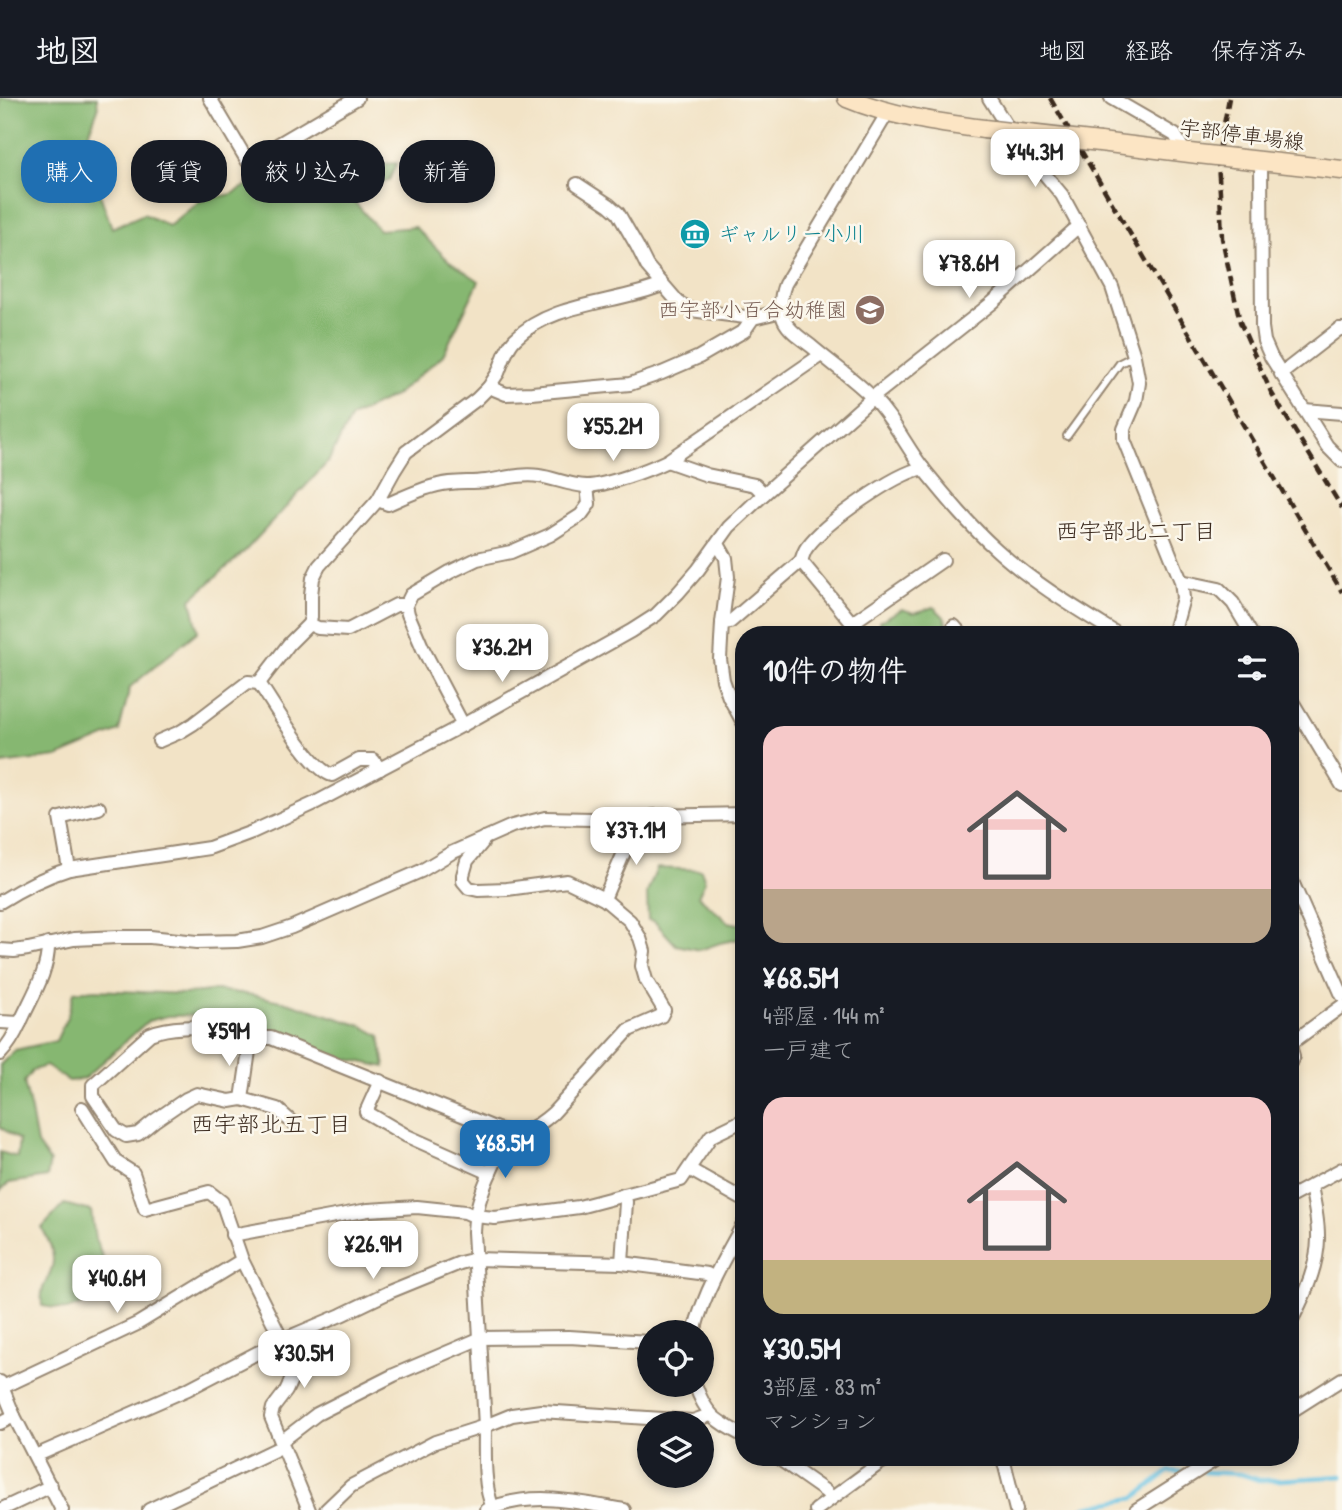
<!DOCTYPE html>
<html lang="ja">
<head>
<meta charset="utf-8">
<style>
	:root { --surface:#171b24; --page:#242831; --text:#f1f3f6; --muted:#9ea1a6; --line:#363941; --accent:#1f6fb2 }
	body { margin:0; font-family:"Patrick Hand","Klee One",sans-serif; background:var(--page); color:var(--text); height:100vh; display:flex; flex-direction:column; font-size:26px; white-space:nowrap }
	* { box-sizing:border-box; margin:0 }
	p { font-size:23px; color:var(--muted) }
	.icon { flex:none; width:38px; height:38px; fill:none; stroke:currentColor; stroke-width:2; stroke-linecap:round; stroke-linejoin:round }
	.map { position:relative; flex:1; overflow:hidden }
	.sheet { position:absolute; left:735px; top:528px; width:564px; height:840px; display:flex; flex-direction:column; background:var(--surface); border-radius:28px; box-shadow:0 4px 10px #0003 }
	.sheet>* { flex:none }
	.banner { position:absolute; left:21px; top:42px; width:609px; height:63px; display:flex; gap:14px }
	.buttons { position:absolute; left:637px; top:1222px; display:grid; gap:14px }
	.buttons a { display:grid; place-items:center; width:77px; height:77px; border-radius:50%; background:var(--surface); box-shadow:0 4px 10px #0003; font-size:35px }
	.price { position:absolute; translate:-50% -60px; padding:0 16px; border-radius:14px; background:#fff; color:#222; font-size:23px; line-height:46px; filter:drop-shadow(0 2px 4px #0008) }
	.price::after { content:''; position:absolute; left:50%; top:42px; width:21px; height:16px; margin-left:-10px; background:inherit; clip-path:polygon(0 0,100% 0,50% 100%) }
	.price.selected { background:var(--accent); color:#fff }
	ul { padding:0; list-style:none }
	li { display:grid; align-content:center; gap:14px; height:371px; padding:0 28px }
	li span { display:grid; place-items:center; height:217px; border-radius:21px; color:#555 }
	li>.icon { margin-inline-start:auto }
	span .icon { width:126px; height:126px; fill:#fffc; stroke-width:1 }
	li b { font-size:30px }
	h2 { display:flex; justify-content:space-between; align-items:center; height:84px; padding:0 28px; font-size:30px }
	.chip { padding:0 24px; border-radius:28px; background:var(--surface); box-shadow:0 4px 10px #0003; font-size:24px; line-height:63px }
	.chip.selected { background:var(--accent); color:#fff }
	header { display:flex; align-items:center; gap:42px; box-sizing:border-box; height:98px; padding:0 35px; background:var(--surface); border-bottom:2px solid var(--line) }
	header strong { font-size:33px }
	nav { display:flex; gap:38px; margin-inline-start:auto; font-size:24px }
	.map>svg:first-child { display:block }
</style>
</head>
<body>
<header>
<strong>地図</strong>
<nav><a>地図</a><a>経路</a><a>保存済み</a></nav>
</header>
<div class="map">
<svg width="1342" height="1412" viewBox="0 0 1342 1412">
	<rect width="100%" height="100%" fill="#fbf7ec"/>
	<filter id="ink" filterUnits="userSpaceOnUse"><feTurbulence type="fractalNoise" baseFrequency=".0143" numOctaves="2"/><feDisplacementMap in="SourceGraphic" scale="14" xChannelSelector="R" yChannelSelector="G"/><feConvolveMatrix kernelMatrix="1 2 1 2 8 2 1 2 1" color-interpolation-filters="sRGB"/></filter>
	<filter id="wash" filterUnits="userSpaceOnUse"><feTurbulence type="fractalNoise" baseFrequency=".00686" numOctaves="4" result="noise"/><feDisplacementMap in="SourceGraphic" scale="28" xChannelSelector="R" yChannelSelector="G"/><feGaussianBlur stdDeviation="1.57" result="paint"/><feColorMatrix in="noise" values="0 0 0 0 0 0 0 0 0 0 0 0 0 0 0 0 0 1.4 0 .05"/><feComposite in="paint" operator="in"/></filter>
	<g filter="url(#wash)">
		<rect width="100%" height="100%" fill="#f2e3c6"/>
		<g fill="#86b771" stroke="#607048" stroke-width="2">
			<polygon points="0,0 97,0 98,11 83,49 112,130 144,116 169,128 200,103 232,96 276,71 397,65 389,82 352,101 379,132 415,129 448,162 479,183 443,257 396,297 351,319 328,364 245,453 191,501 198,533 130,589 119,633 57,659 0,666"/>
			<polygon points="934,509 945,520 950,537 878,537 882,535 880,523 902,511 914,515"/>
			<polygon points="657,770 701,772 705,783 698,798 728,824 744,827 744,840 720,845 700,852 676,847 654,823 648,822 647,795"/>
			<polygon points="95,892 185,896 217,892 253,897 290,905 362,928 380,938 385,969 338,959 272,934 265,925 244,917 235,919 209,917 168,918 148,923 84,981 69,983 46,968 33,972 24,984 31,1013 37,1046 50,1064 47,1079 9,1085 0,1093 0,1054 17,1059 19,1042 0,1029 0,967 15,952 56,943 68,917 74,894"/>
			<path d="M64 1106 91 1113 95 1141 104 1163 121 1177 109 1196 67 1212 42 1208C40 1184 47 1188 52 1169 56 1156 48 1141 42 1130Z"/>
		</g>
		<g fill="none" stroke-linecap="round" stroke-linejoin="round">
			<g stroke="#66c3e4" stroke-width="4.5">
				<polyline points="1204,1374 1241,1376 1259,1382 1280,1382 1342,1378"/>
				<polyline points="1081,1412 1086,1409 1134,1400 1169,1373 1188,1374"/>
			</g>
		</g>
	</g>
	<g filter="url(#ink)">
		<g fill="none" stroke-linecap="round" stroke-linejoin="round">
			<g stroke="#968672" stroke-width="10">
				<polyline id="lane" points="1067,338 1120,265 1134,258"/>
			</g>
			<g stroke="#968672" stroke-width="16">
				<g id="street">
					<polyline points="210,0 248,64 357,0"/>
					<polyline points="989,0 1013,38 1062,97 1112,189 1134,258 1139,285 1136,303 1124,331 1124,342 1181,483 1183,500 1173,537"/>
					<polyline points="1111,0 1175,37 1184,53"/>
					<path d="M888 14 785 186C780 199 779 210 784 222 789 233 802 241 811 248 831 265 854 281 872 299 894 321 906 349 925 373 947 400 970 428 997 452 1033 485 1077 511 1119 537"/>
					<polyline points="1261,62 1262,229 1264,243 1271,259 1327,348 1342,363"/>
					<polyline points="577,86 609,107 618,115 637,148 647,168 678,204 691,212 753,220"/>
					<polyline points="1281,276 1339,231 1342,231"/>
					<path d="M489 289C492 284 495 279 498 275 503 263 506 250 515 241 552 204 616 206 662 187"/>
					<polyline points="1304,312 1342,315"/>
					<polyline points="667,363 707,377 755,387 764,396"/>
					<path d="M378 402 388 406C404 399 420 391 438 387 453 383 470 385 486 383 503 381 521 375 539 378 554 380 568 387 586 388 606 388 648 372 667 363L821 257"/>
					<polyline points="718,446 726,460 728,479 722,525 720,561 723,582 729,599 744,626"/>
					<polyline points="801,463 852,525"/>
					<polyline points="1181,483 1219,491 1233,505 1252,537"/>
					<path d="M722 525 730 524 801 463C803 458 804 452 808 448 826 424 894 376 923 370"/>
					<polyline points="309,526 318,530 348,532 396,507 406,507"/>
					<polyline points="954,528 962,537"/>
					<polyline points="854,537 852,525 943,462"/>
					<path d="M259 585C273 605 311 672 332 677L359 662H373L380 671"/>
					<polyline points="1290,600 1342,687"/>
					<polyline points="463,627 423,551 408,516 406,507 411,497 450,474 477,461 511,454 550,437 581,417 589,406 587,388"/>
					<polyline points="159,643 180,634 193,626 248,584 259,585 289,546 309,526 311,519 311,497 313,480 319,468 378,402 394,373 406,354 477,301 489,289 506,296 532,295 630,286 662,275 699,259 744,233 753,220 782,213"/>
					<polyline points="69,771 60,720 99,710"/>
					<polyline points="1290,779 1342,897"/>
					<polyline points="604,801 638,722"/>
					<path d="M0 804C22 790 43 779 69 771L209 750 252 734 313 706 463 627 631 533 656 517 678 495 698 472 729 429 764 396 873 299 992 205 1073 133 1080 129"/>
					<polyline points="0,852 14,853 28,851 74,841 118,839 150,839 197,844 237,843 262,839 292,829 421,773 451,755 512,728 545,720 638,722 653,718 744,716"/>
					<path d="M0 924 20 925C31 900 49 873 48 846"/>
					<polyline points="1290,946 1342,908"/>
					<polyline points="1290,948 1293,958 1290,965"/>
					<path d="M0 956C9 947 15 936 20 925"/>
					<polyline points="380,983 366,1014 407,1038 490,1075"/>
					<polyline points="242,1001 250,946"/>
					<polyline points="82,1010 116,1064 133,1075 145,1111 209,1094 222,1104 242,1162 282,1242 290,1270 291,1282 286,1293 273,1310 271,1319 309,1412"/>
					<path d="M294 1026 277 1011 242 1001 230 1003 197 996 186 1001 154 1023 138 1036 126 1038 116 1032 93 998V987L150 936C170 928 197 928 218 932 229 935 240 941 250 946L258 940H271L497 1031C522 1037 534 1032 553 1015L629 932 661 918 664 912 646 882 642 868 644 853 640 840 630 823 604 801 567 783 507 791 478 792 469 790 463 783V777L467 763 482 745 484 740"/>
					<polyline points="689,1071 744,1102"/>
					<polyline points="1290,1099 1342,1071"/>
					<polyline points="232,1137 368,1112 417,1109 465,1114 474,1118 495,1120 579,1109 681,1082 711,1038 744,1022"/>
					<polyline points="622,1165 626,1104 624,1097"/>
					<path d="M1290 1225C1303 1201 1319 1165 1318 1137 1318 1121 1314 1104 1311 1088"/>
					<path d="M694 1234C704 1195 724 1160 744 1125"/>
					<polyline points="0,1284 14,1318 62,1412"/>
					<path d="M695 1286C706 1318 716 1323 744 1338"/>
					<polyline points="3,1289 137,1226 242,1162"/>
					<polyline points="1290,1314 1342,1281"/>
					<polyline points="0,1325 14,1318"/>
					<polyline points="281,1342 287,1339 317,1316 394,1277 481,1240 569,1239 649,1244"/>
					<polyline points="35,1358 188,1291 282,1242 341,1217 389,1194 460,1165 476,1161 622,1165 707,1176 714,1180"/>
					<polyline points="778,1360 825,1393 832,1400"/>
					<polyline points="1001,1360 1005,1368 1016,1412"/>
					<path d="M493 1409C483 1390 485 1350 485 1328L474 1134C475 1099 495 1065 509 1034"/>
					<polyline points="0,1412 51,1388"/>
					<polyline points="149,1412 283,1348"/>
					<polyline points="326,1412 351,1388 435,1344 485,1328 512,1317 541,1313 693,1323 710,1317"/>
					<path d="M487 1412C532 1392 578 1404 624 1412"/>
					<polyline points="816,1412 880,1365 891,1360"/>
					<polyline points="1136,1412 1218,1360"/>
				</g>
			</g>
			<g stroke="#968672" stroke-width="21">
				<g id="secondary">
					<path d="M847 0C890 18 938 25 984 31"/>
					<polyline points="1100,44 1198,56"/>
					<polyline points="1234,60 1342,72"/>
				</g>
			</g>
			<use href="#lane" stroke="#fff" stroke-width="6"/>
			<use href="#street" stroke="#fff" stroke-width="12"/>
			<use href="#secondary" stroke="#fce5c4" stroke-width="18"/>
			<g stroke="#3b2a1e" stroke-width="4.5" stroke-dasharray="10 5" stroke-linecap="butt">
				<polyline points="1050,0 1342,494"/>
				<polyline points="1229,0 1220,47 1218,65 1220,94 1222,140 1240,224 1271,294 1342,410"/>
			</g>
			<g stroke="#968672" stroke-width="21" stroke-linecap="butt">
				<g id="secondary-bridge">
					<polyline points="984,31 1100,44"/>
					<polyline points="1198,56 1234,60"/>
				</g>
			</g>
			<use href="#secondary-bridge" stroke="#fce5c4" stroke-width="18"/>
		</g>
	</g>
	<defs>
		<g id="museum-disc" transform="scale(1.575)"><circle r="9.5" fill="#0f9aa8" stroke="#fbf7ec"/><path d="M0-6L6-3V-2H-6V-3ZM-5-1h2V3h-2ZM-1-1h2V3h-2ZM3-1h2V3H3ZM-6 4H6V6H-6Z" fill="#fff"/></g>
		<g id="school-disc" transform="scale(1.575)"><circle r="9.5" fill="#8d6e63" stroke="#fbf7ec"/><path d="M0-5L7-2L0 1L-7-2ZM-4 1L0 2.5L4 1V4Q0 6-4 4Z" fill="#fff"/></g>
	</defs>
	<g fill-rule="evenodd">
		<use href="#museum-disc" x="695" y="136"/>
		<use href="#school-disc" x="870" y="212"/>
	</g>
	<g text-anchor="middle" stroke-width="5" stroke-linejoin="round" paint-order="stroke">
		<g font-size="21" fill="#3b2a1e" stroke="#fbf7ec">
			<text transform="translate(1242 37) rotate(7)" y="7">宇部停車場線</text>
		</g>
		<g font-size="21" fill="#0d838f" stroke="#fbf7ec" text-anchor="start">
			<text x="718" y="143">ギャルリー小川</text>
		</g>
		<g font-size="21" fill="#785e54" stroke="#fbf7ec" text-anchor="end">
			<text x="847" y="219">西宇部小百合幼稚園</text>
		</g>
		<g font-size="23" fill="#3b2a1e" stroke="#fbf7ec">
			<text x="1136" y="441">西宇部北二丁目</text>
			<text x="271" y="1034">西宇部北五丁目</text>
		</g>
	</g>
</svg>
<div class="buttons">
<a><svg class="icon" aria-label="locate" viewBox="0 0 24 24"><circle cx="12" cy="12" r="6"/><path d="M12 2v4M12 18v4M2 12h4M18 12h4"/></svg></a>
<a><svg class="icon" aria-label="layers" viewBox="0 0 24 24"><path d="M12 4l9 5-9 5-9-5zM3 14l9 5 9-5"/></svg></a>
</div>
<b class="price" style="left:1035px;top:91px">¥44.3M</b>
<b class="price" style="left:969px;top:202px">¥78.6M</b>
<b class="price" style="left:613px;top:365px">¥55.2M</b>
<b class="price" style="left:502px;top:586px">¥36.2M</b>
<b class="price" style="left:636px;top:769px">¥37.1M</b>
<b class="price" style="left:229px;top:970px">¥59M</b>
<b class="price selected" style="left:505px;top:1082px">¥68.5M</b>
<b class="price" style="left:373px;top:1183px">¥26.9M</b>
<b class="price" style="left:117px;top:1217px">¥40.6M</b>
<b class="price" style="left:304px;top:1292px">¥30.5M</b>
<div class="banner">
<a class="chip selected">購入</a>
<a class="chip">賃貸</a>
<a class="chip">絞り込み</a>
<a class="chip">新着</a>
</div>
<section class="sheet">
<h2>10件の物件<svg class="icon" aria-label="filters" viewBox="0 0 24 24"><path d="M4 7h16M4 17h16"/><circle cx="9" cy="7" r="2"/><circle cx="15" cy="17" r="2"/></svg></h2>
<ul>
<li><span style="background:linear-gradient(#f6c9c9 75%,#b9a48a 0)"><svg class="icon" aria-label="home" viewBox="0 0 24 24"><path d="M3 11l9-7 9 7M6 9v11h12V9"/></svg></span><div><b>¥68.5M</b><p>4部屋 · 144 m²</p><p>一戸建て</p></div></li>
<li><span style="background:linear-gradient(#f6c9c9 75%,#c2b280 0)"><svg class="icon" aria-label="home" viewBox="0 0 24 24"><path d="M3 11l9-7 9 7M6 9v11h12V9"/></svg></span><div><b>¥30.5M</b><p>3部屋 · 83 m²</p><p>マンション</p></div></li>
</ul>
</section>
</div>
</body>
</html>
